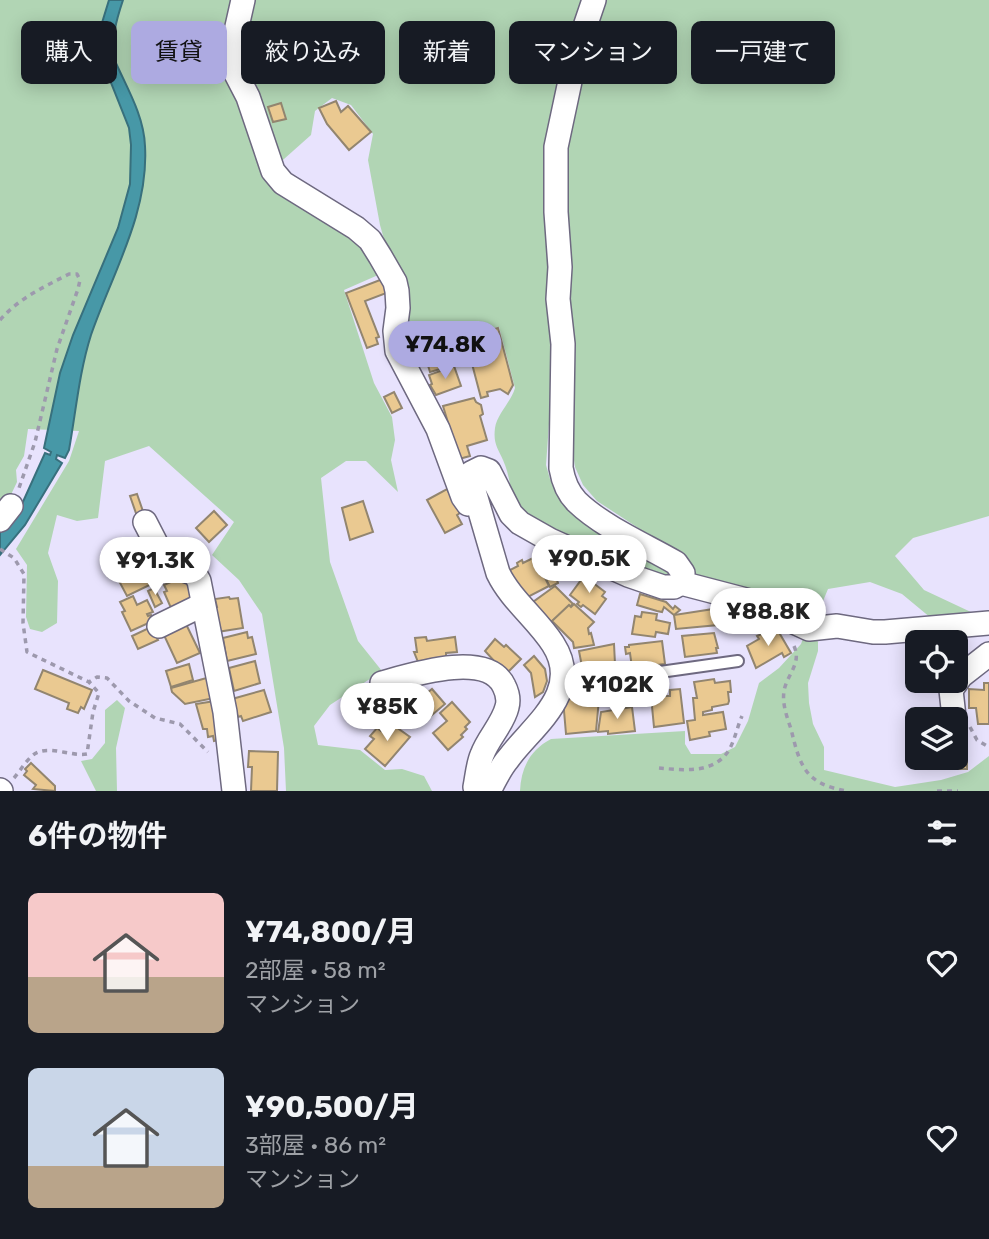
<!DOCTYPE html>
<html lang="ja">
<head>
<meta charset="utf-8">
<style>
	:root { --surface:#171b24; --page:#242831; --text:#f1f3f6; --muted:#9ea1a6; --accent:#adaae1 }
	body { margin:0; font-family:Rubik,"Noto Sans JP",sans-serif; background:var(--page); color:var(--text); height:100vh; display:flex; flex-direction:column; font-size:26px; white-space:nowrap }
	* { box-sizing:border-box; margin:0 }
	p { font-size:23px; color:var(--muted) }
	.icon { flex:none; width:38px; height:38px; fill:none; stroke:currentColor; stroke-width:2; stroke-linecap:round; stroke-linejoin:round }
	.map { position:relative; height:791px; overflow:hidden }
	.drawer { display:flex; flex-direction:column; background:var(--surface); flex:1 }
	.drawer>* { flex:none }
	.hud { position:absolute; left:21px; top:21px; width:948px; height:63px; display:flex; gap:14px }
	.controls { position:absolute; left:905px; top:630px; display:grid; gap:14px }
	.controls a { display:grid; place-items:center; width:63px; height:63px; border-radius:10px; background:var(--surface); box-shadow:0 4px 18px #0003; font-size:35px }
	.price { position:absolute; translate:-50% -60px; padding:0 16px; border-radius:24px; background:#fff; color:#222; font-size:23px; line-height:46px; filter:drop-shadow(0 2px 4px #0008) }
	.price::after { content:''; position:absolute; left:50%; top:42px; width:21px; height:16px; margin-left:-10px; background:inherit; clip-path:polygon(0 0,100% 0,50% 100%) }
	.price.on { background:var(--accent); color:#111 }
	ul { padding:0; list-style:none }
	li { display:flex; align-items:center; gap:21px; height:175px; padding:0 28px }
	li span { display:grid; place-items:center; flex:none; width:196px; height:140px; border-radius:10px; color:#555 }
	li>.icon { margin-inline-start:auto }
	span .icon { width:84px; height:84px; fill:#fffc; stroke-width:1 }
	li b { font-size:30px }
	h2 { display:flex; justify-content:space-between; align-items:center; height:84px; padding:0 28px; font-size:30px }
	.chip { padding:0 24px; border-radius:10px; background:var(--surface); box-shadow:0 4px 18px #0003; font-size:24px; line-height:63px }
	.chip.on { background:var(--accent); color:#111 }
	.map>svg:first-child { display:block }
</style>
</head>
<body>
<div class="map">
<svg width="989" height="791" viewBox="0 0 989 791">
	<rect width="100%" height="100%" fill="#e8e3fd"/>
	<g fill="#b1d5b4">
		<polygon points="0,0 239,0 231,76 263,162 349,228 385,272 344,290 374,383 392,417 395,440 391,460 398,492 366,461 346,461 321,478 330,562 358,641 382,671 330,705 314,726 318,745 360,750 385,770 402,769 424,776 432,791 286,791 284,748 262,614 239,580 212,555 234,522 149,446 105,461 98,518 77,521 57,515 48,553 58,581 57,623 42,632 30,629 26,617 27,565 16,549 69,461 79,431 28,429 24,456 16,470 17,482 8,501 0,510"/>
		<path d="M246 0H585L570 47 555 341 546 465 550 479 559 496 594 529 629 554 667 567 670 577 617 563 515 510C511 494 510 475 503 460 498 448 493 444 495 428 497 414 511 402 515 388L499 327 446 338 438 334 420 336 413 344 402 345 391 264 380 225 368 160 373 134 351 105 332 98 315 111 311 135 275 167 238 70Z"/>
		<path d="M605 0H989V516L913 538 895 556 924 590 973 613 937 623 902 594 870 582 828 589 813 625 698 584 678 554 597 501 583 485 575 467 571 440 566 151C574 99 588 50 605 0Z"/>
		<path d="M804 636 816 638 818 642V651L808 683 809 703 813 724 824 747V770L895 787 941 780 968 772 989 756V791H520C521 768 530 750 551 739L685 731V744L691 754H721L735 747 748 721 759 683 779 668 801 644Z"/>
		<polygon points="117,700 125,708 116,748 117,791 96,791 81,761 92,759 105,743 105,710"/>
	</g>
	<path fill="#4798a7" stroke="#38707d" stroke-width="2" d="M109 0H123C116 21 111 38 115 61 127 88 144 116 145 146 149 213 112 274 91 335 79 373 76 411 69 450L65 458 57 455 56 459 62 463 25 525 0 555V533L22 504 45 453 50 455 51 452 44 448 60 373 73 335 118 228 130 184 131 145 129 128 98 50V36Z"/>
	<g fill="#eac991" stroke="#92856f" stroke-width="2">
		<polygon points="336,101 341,112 348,106 371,132 349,150 327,124 319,108"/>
		<polygon points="281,103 286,119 273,122 268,107"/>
		<polygon points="380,280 384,280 389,292 365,301 379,337 376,338 378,344 367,348 346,293"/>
		<polygon points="498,328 513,385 508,394 500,389 487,392 488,396 481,398 471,360 464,362 458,339"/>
		<polygon points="458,339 464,362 430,372 423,349"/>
		<polygon points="454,366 461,386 436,395 430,385 432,384 429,375"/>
		<polygon points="394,392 402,408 392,413 384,397"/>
		<polygon points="474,398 476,402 481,405 483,414 480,416 487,440 467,446 470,456 459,459 443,406"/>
		<polygon points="447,489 460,513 457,515 462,524 445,533 427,500"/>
		<polygon points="137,494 145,517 138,519 130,496"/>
		<polygon points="363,501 373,532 350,540 342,508"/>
		<polygon points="214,511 227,525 209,542 196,528"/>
		<polygon points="128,539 132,548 136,546 142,560 116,574 104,550"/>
		<polygon points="540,556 550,560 558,583 550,587 535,558"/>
		<polygon points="535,557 549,586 522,600 508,571 518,566 517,563 522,560 523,563"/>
		<polygon points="150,562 152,567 159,563 166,577 127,596 119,581 129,576 128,573"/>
		<polygon points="184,576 194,598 171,608 164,592 167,591 164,585"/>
		<polygon points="584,576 605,592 602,596 606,599 595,614 583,605 581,607 577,604 579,602 570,595"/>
		<polygon points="555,586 573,604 551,622 533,602"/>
		<polygon points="154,588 162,603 155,607 148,591"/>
		<polygon points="640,594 666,602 673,609 675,606 680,610 674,615 664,607 662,612 657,611 637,605"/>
		<polygon points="133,596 137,605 147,600 153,612 147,614 148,616 151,615 153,621 131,631 122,612 125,611 120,602"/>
		<polygon points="229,597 230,599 238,598 243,628 217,632 213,608 217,607 215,599"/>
		<polygon points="574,604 594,622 588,628 589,634 591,633 594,645 574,648 573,642 552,621 569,605 571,607"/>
		<polygon points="720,608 721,615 717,616 718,625 676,629 674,615"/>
		<polygon points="642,612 657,614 656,620 670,623 668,634 656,632 655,637 632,634 635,616 641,617"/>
		<polygon points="185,622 200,653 177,663 163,633"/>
		<polygon points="151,627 158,640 138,649 132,636"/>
		<polygon points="777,629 791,653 784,657 782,653 756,668 747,646 759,639 757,636 764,633 766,635"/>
		<polygon points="247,632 248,638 252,637 256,654 227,661 223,638"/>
		<polygon points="714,633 718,648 716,648 717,653 685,657 682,636"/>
		<polygon points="426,637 427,641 455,637 457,652 446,653 446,658 418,662 414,652 417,652 415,638"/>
		<polygon points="495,639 504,647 506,645 521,659 506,674 485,651"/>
		<polygon points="662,641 665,664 632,668 630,653 626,654 625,647 629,647 629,645"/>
		<polygon points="614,644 615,664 607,666 605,670 583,672 579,651"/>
		<polygon points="534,656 545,669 547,681 543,692 535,697 531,673 524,665"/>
		<polygon points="255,661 260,683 234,691 229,668"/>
		<polygon points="189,664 193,680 171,687 166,671"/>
		<polygon points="43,670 92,690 84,709 81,707 78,713 67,709 69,703 35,689"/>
		<polygon points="210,677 214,698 185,704 172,692 171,688"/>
		<polygon points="714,679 715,683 730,681 731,692 728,692 729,701 728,704 712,707 712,710 703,712 703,715 723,712 726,729 709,732 710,736 690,740 687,721 695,720 693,698 697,698 694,682"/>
		<polygon points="984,683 989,683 989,724 978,724 976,708 969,708 969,689 984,690"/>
		<polygon points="423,689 427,693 432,689 445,704 419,726 403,706 415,692 418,695"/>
		<polygon points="680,689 684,723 654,727 651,696 670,696 670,690"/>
		<polygon points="264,690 271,712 243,721 241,716 238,717 232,699"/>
		<polygon points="574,696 599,699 596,731 566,734 563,699 574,698"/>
		<polygon points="215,701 222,739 214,741 213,736 208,737 207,729 203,729 196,704"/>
		<polygon points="452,702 470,722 465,727 467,729 461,735 463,737 448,750 433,733 447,721 440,713"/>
		<polygon points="632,707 635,731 608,734 608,731 598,732 601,712"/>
		<polygon points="389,722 410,737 385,766 365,749 374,739 370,736 377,728 381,731"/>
		<polygon points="967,730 967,769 940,769 940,758 956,758 956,731"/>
		<polygon points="249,751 278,752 277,791 251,791 252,767 248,767"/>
		<polygon points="31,763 55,786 55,791 33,789 36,785 24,775 27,771 25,769"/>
	</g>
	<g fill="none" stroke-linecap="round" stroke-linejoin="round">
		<g stroke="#6e6980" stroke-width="14">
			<polyline id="lane" points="561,686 738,661"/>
		</g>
		<g stroke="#6e6980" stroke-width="26">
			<g id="street">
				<polyline points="243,0 231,53 234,70 248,97 273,171 283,183 356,228 370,240 380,256 395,282 397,291 398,308 395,331 397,351 438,429 463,497 468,504"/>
				<polyline points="0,520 11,506"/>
				<polyline points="145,522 163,557 171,565 195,574 199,581 225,712 234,791"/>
				<polyline points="681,583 746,600 809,629 837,626 873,632 885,632 989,623"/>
				<polyline points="159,626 202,605"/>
				<path d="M382 683C411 675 487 650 504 686 507 692 509 700 507 707 503 724 488 738 482 755 478 764 477 777 475 787L477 791"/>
				<polyline points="954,717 951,690 961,676 989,654"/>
				<polyline points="0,790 1,791"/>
				<path d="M489 791C495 780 500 768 508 759 532 726 584 692 553 644 537 619 511 600 498 573L472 484 471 473 481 468 489 471 511 514 520 523 550 540 628 575 663 587H674L681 583 683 573 676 563C645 545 603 527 577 502 568 493 563 480 561 468L563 344 558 299 560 267 556 212V147L576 53 594 0"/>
			</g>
		</g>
		<g stroke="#9d99ad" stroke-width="3.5" stroke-dasharray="5 5" stroke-linecap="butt">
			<path d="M0 320C19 298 44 287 69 274H77L80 280 78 289 57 349 35 442 19 488"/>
			<polyline points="0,549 14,558 24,574 23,623 27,652 89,682 97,677 107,678 129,701 155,718 180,724 208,752"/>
			<path d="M794 646C802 664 787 674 784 691 782 704 787 717 791 729 800 766 805 784 847 791"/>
			<polyline points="970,727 977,740 989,747"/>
			<path d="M659 768C682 770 711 774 727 753 734 744 737 727 742 716"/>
			<path d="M14 778C20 771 25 762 32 756 46 743 70 757 87 754L93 712 99 693 89 682"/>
			<polyline points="937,791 958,791"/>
		</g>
		<use href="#lane" stroke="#fff" stroke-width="10"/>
		<use href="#street" stroke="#fff" stroke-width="23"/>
	</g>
</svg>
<div class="controls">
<a><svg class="icon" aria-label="locate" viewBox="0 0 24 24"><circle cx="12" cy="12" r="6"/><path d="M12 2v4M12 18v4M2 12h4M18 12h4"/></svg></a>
<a><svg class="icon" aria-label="layers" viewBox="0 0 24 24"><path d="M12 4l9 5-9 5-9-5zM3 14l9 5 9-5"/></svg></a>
</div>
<b class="price on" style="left:445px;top:381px">¥74.8K</b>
<b class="price" style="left:589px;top:595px">¥90.5K</b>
<b class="price" style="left:155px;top:597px">¥91.3K</b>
<b class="price" style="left:768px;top:648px">¥88.8K</b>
<b class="price" style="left:617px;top:721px">¥102K</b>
<b class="price" style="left:387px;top:743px">¥85K</b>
<div class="hud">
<a class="chip">購入</a>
<a class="chip on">賃貸</a>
<a class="chip">絞り込み</a>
<a class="chip">新着</a>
<a class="chip">マンション</a>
<a class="chip">一戸建て</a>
</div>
</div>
<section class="drawer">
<h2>6件の物件<svg class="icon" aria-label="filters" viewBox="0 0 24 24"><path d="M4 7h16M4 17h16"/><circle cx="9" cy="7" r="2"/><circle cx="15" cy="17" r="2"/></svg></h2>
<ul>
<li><span style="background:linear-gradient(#f6c9c9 60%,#b9a48a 0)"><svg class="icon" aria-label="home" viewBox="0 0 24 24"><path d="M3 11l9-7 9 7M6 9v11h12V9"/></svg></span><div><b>¥74,800/月</b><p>2部屋 · 58 m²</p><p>マンション</p></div><svg class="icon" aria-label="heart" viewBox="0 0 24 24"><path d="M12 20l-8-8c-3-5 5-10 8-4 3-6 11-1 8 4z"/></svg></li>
<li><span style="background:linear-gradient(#c9d6e8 70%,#b9a48a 0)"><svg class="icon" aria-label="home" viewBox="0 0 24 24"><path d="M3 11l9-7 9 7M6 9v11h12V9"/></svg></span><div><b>¥90,500/月</b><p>3部屋 · 86 m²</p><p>マンション</p></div><svg class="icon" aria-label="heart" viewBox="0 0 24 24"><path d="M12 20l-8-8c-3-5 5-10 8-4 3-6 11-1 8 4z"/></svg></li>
</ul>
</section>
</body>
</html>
